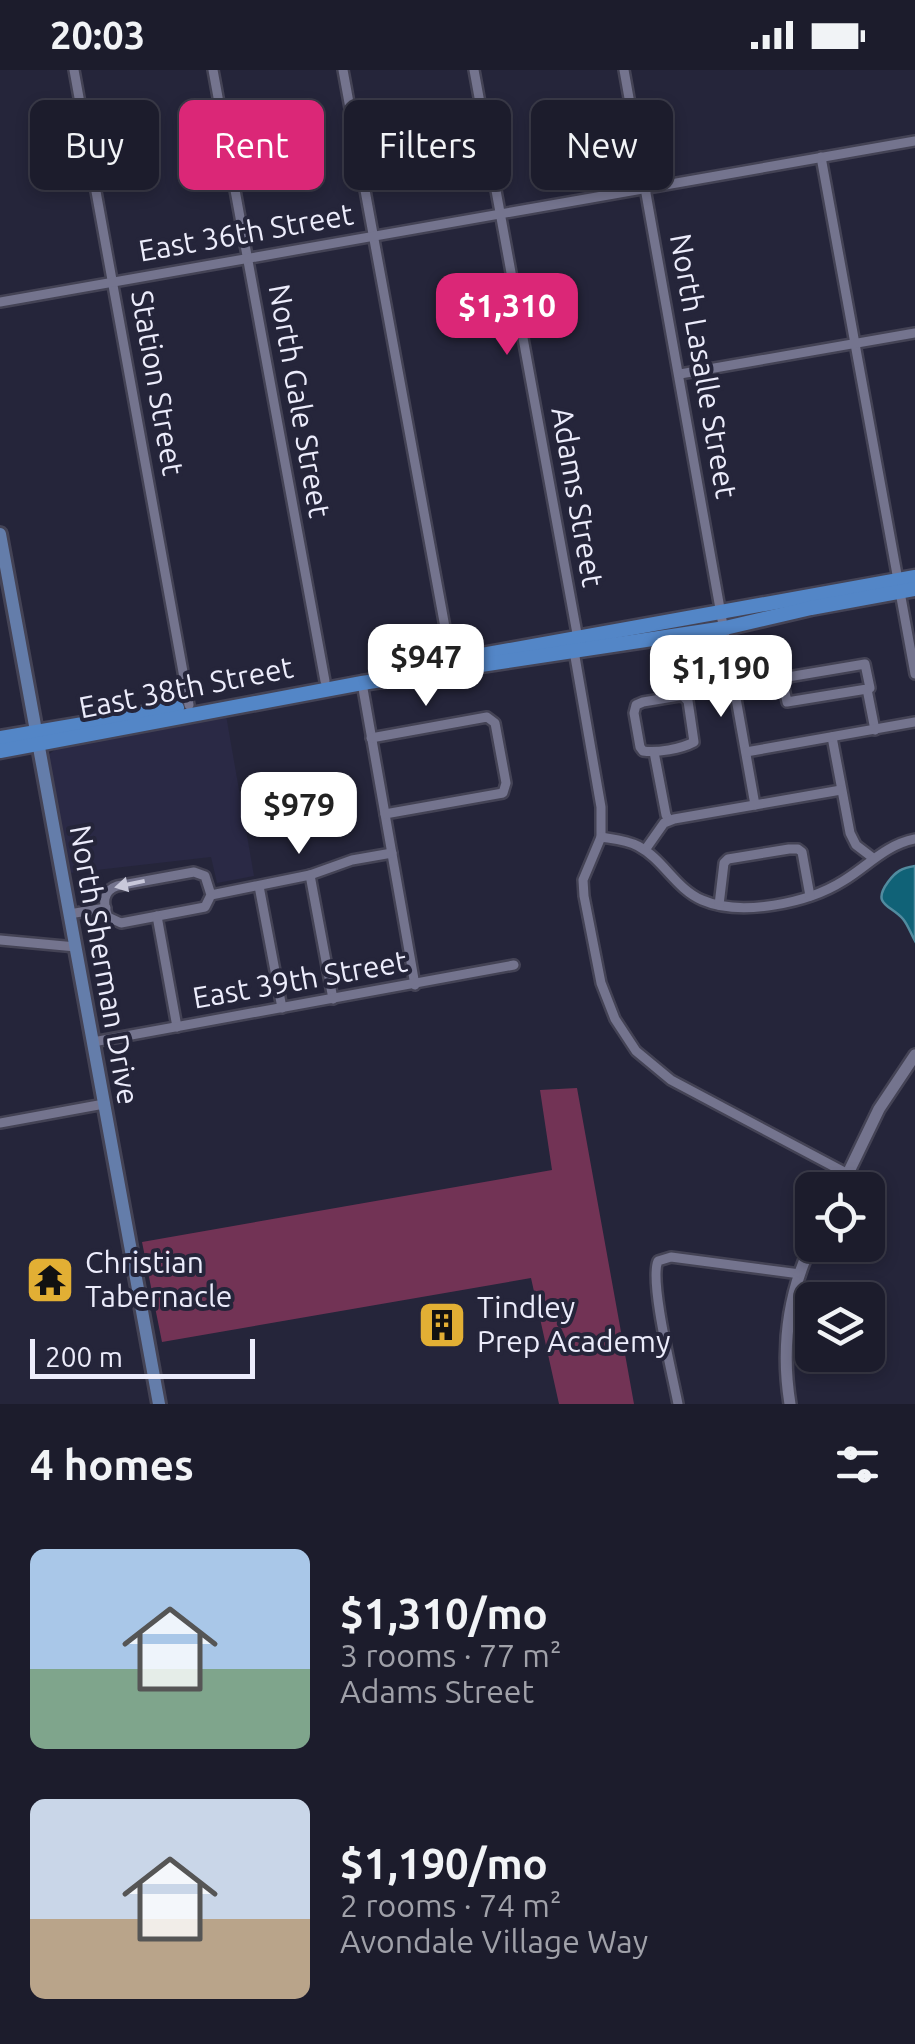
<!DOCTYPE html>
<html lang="en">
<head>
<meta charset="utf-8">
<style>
	:root { --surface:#1c1c2c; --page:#292938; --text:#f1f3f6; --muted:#a0a1a9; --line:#3a3a48; --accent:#db2777 }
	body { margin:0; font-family:Ubuntu,sans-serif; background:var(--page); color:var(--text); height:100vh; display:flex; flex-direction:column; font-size:38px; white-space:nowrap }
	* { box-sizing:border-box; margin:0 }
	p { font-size:32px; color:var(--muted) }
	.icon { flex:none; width:55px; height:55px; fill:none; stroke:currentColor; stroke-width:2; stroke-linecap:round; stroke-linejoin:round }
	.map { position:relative; height:1334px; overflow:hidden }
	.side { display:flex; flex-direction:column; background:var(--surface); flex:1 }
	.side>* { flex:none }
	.guide { position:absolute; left:30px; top:30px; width:855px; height:90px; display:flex; gap:20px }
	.controls { position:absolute; left:795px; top:1102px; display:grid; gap:20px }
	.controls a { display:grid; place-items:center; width:90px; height:90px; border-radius:15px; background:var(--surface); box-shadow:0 5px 15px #0003,0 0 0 2px var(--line); font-size:50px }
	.scale { position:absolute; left:30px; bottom:25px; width:225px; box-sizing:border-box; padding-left:10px; border:5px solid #ececfb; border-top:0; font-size:28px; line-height:35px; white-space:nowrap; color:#ececfb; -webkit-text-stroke:8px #25253a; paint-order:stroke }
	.price { position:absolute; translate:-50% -85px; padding:0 22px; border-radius:20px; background:#fff; color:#222; font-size:32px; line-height:65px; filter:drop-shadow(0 2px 5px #0008) }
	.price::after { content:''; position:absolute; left:50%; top:60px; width:30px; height:22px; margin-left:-15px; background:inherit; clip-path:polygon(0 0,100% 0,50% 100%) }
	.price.on { background:var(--accent); color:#fff }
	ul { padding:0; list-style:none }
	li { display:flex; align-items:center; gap:30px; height:250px; padding:0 30px }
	li span { display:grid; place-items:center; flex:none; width:280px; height:200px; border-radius:15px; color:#555 }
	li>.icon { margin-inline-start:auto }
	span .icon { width:120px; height:120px; fill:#fffc; stroke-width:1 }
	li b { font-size:42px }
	h2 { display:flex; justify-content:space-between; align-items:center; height:120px; padding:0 30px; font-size:42px }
	.pill { padding:0 35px; border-radius:15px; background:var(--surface); box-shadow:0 5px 15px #0003,0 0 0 2px var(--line); font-size:35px; line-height:90px }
	.pill.on { background:var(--accent); color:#fff }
	.status { display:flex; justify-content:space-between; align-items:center; height:70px; padding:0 50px; background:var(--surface); direction:ltr }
	.status svg { height:28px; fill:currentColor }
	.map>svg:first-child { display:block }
</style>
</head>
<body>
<div class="status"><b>20:03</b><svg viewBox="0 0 49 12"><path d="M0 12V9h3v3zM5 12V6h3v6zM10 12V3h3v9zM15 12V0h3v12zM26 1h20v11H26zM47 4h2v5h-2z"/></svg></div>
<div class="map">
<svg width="915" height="1334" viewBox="0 0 915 1334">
	<rect width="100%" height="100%" fill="#25253a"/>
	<polygon fill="#2a2945" points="226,645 254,806 217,813 211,787 70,803 48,685 56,679"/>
	<polygon fill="#723355" points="577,1018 634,1334 559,1334 531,1208 162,1272 142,1172 552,1100 540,1020"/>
	<path fill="#106277" stroke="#528b9f" stroke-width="2.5" d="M915 796V871C911 864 908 855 903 849 891 835 871 835 888 812 896 801 902 798 915 796Z"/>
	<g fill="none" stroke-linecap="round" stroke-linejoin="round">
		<g stroke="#444355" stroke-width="14">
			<g id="minor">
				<polyline points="74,0 189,635"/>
				<polyline points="213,0 325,611"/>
				<polyline points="343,0 451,590"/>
				<polyline points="474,0 578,569"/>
				<polyline points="624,0 755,735"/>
				<polyline points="821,87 898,510"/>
				<polyline points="0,232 915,71"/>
				<polyline points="680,304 915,263"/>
				<polyline points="900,522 915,604"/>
				<polyline points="574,581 601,737 601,767 583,810 584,826 601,913 615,949 636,981 671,1010 848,1104"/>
				<polyline points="362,613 415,915"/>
				<polyline points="867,619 787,632 782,608 865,594 870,618 867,619 875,660"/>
				<path d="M679 626H683L688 631 694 672C681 679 657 683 643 681L640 677 634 643 636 635 643 632Z"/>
				<polyline points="832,667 850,763 856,775 873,788"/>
				<polyline points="371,668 487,647 495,653 506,713 503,723 385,744"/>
				<polyline points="654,682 666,745 669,750"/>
				<polyline points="746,682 915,652"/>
				<path d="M601 767C613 769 627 770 638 776 663 789 676 819 702 830 741 847 808 833 843 811 868 796 885 775 915 769"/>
				<polyline points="645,780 664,753 674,749 841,720"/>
				<polyline points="310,805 333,929"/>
				<polyline points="259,816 282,938"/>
				<path d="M211 825 205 806 194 802 117 816C102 821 103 834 108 847L121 853 205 837 211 825 310 805 352 790 392 783"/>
				<polyline points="719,835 724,793 728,789 789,779 798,779 802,782 810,826"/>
				<polyline points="69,844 106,838"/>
				<polyline points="157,846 177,957"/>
				<polyline points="0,870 76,877"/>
				<polyline points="93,972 514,895"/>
				<polyline points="0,1053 104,1034"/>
				<path d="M678 1334C673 1307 649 1211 658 1191L671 1187 800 1204"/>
			</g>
		</g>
		<g stroke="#444355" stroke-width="16">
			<g id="tertiary">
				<polyline points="840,1120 879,1039 915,985"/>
				<path d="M790 1334C781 1278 788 1224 812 1173"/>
			</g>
		</g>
		<g stroke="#444355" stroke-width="18">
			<polyline id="secondary" points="0,464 159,1334"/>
		</g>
		<g stroke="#444355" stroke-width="19">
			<g id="primary">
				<polyline points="454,590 915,507"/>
				<polyline points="0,668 177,638"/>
				<polyline points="0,681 362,613 725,558 811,538 915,519"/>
			</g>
		</g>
		<use href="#minor" stroke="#74748e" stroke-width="9"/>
		<use href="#tertiary" stroke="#74748e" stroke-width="11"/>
		<use href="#secondary" stroke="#647daa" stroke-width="12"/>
		<use href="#primary" stroke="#5386c7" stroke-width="14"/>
	</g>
	<defs><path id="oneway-solid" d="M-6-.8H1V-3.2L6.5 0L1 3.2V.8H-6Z" transform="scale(2.5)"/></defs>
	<use fill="#c8c8da" href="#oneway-solid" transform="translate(130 814) rotate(168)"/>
	<defs>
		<g id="temple-square" transform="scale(2.5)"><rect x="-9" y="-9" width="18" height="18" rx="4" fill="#e2af34" stroke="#25253a"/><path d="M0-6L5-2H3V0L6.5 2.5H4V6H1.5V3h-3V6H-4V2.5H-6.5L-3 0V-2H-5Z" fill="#111"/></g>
		<g id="building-square" transform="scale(2.5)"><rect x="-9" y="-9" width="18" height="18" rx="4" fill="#e2af34" stroke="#25253a"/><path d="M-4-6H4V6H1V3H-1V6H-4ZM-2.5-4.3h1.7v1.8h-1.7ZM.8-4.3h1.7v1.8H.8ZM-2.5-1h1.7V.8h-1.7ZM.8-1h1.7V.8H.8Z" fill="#111"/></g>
	</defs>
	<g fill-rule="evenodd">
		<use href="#temple-square" x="50" y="1210"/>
		<use href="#building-square" x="442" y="1255"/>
	</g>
	<g text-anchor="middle" stroke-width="8" stroke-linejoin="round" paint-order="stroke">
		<g font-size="30" fill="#ececfb" stroke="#25253a">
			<text transform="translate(246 163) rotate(-10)" y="10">East 36th Street</text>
			<text transform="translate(703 296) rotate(80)" y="10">North Lasalle Street</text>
			<text transform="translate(157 313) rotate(80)" y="10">Station Street</text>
			<text transform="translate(299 331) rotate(80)" y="10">North Gale Street</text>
			<text transform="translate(577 427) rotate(80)" y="10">Adams Street</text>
			<text transform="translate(186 618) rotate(-11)" y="10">East 38th Street</text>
			<text transform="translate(104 895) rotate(80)" y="10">North Sherman Drive</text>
			<text transform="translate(300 910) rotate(-10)" y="10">East 39th Street</text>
		</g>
		<g font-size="30" fill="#ececfb" stroke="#25253a" text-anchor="start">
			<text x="85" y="1203">Christian<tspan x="85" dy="34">Tabernacle</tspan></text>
			<text x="477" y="1248">Tindley<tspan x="477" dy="34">Prep Academy</tspan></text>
		</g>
	</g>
</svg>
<div class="controls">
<a><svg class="icon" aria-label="locate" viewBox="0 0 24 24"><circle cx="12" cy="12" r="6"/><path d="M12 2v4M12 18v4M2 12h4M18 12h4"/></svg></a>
<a><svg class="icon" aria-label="layers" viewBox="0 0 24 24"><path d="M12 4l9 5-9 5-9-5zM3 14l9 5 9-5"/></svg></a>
</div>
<div class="scale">200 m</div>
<b class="price on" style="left:507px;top:288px">$1,310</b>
<b class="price" style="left:426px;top:639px">$947</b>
<b class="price" style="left:721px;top:650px">$1,190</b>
<b class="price" style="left:299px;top:787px">$979</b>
<div class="guide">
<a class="pill">Buy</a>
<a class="pill on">Rent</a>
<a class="pill">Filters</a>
<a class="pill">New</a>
</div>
</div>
<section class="side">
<h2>4 homes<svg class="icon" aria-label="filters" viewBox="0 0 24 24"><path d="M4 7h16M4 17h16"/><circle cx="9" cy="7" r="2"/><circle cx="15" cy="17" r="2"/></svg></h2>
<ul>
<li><span style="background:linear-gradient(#a9c7e8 60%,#7fa58c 0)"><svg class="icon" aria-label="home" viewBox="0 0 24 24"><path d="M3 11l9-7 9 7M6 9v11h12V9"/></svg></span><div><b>$1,310/mo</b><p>3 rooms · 77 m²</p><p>Adams Street</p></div></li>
<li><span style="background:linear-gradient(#c9d6e8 60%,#b9a48a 0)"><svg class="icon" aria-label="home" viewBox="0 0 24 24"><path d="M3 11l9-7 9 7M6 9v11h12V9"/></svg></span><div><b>$1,190/mo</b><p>2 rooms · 74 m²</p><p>Avondale Village Way</p></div></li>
</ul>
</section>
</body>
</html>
